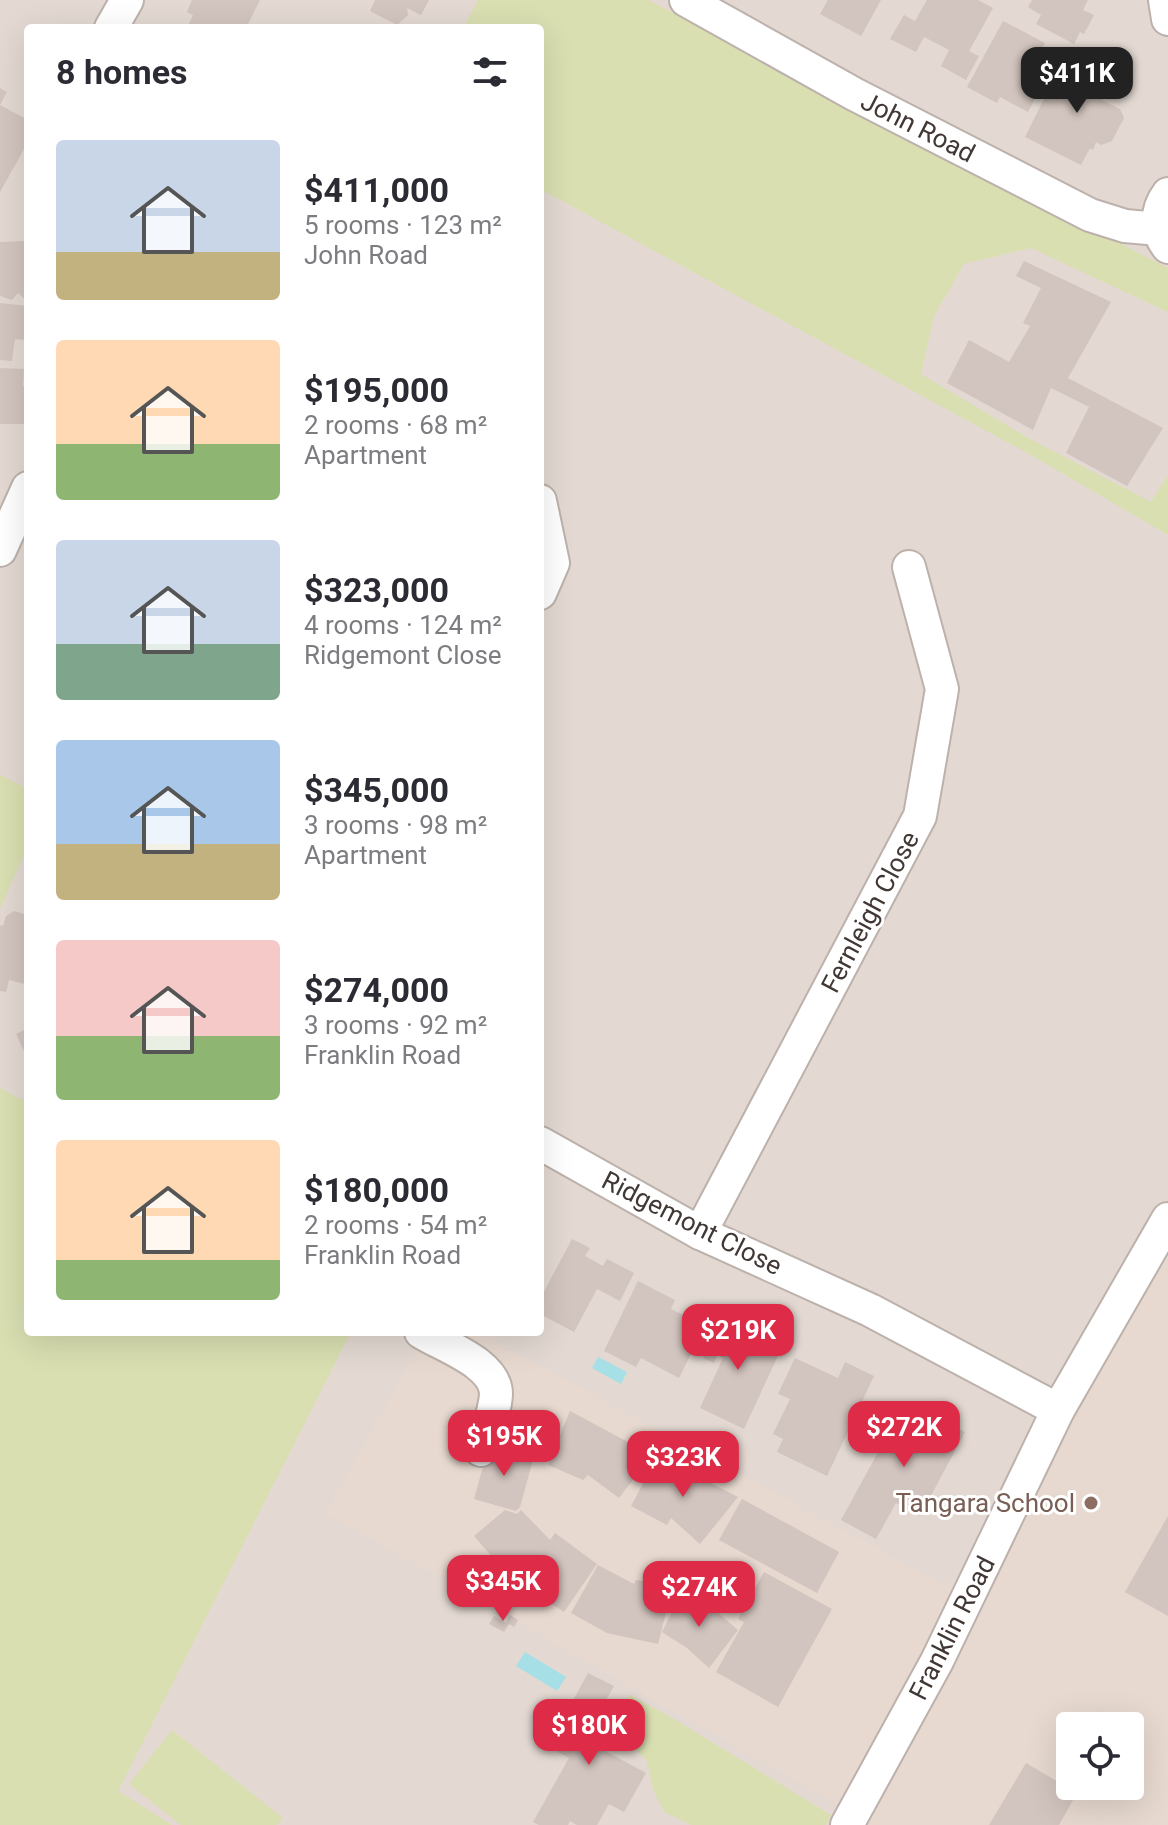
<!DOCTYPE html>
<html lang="en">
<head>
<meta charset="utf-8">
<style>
	:root { --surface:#fff; --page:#f7f7f7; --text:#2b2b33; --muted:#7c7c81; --accent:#de2c48 }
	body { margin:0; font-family:Roboto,sans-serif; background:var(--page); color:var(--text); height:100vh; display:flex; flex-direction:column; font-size:30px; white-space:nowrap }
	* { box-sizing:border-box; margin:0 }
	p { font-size:26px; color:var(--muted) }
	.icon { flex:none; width:44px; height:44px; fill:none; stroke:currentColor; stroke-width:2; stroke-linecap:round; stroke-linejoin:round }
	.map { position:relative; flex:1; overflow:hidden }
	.side { position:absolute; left:24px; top:24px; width:520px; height:1312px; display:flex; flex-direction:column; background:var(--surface); border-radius:8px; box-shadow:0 8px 32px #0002 }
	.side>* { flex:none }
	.buttons { position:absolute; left:1056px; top:1712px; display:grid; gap:16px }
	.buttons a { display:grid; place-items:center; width:88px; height:88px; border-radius:8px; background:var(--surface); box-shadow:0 8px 32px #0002; font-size:40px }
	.price { position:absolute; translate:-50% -68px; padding:0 18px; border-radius:16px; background:var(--accent); color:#fff; font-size:26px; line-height:52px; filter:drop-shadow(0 2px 4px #0008) }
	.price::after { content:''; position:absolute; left:50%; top:48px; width:24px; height:18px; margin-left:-12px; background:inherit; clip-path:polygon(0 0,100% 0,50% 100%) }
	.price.on { background:#222; color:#fff }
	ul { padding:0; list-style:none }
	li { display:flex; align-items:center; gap:24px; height:200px; padding:0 32px }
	li span { display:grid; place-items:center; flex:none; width:224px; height:160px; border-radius:8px; color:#555 }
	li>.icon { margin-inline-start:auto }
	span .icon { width:96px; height:96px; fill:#fffc; stroke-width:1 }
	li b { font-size:34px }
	h2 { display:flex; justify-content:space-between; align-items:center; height:96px; padding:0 32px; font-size:34px }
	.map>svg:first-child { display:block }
</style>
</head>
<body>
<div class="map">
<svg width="1168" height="1825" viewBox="0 0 1168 1825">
	<rect width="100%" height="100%" fill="#efe8e4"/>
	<path fill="#e3d9d2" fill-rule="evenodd" d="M0 0H1168V1219L847 1825H21L0 1751ZM28 28H540V1332H28Z"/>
	<g fill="#e7d9cf" fill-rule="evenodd">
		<path d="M1168 1219V1825H847ZM1070 1726H1130V1786H1070Z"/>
		<polygon points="427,1332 477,1332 963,1595 847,1810 326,1513"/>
	</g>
	<g fill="#d9dfb1">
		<polygon points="478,0 648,0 1168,268 1168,312 1031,248 964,264 934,316 921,374 1028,438 1151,502 1168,475 1168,535 1029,454 540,189 540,28 463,28"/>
		<polygon points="0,775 28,789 28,845 0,909"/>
		<polygon points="0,1088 28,1103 28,1332 351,1332 118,1791 172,1825 0,1825"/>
		<polygon points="629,1695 669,1716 831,1815 826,1825 691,1825 664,1812 654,1792 646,1759 611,1728"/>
		<polygon points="172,1730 283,1818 277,1825 181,1825 129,1784"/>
	</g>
	<g fill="#a6dfe6">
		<polygon points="598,1357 627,1372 621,1384 592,1368"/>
		<polygon points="525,1652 566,1677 557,1691 516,1666"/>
	</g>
	<g fill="#d2c4be">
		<polygon points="192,0 260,0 246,28 187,28 193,15 187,12"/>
		<polygon points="375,0 429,0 421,15 407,8 408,15 397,25 370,11"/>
		<polygon points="828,0 881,0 861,36 820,14"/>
		<polygon points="927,0 978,0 993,8 969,51 979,56 966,80 941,66 949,50 924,37 916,52 890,39 904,15 915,21"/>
		<polygon points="1032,0 1088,0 1083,10 1094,15 1084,34 1080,32 1074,44 1036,24 1041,15 1028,7"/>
		<polygon points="1003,21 1045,43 1033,64 1049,72 1028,112 1000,97 997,103 967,87"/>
		<polygon points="1085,61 1115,76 1102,100 1120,109 1124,118 1112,141 1101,145 1096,142 1093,150 1090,148 1081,165 1025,137 1047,93 1055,96 1068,71 1078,76"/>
		<polygon points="0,88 7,92 0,105"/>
		<polygon points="0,105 28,120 28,142 0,192"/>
		<polygon points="25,241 25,248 28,248 28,302 18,293 12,300 0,296 0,242"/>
		<polygon points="1024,261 1111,302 1068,378 1163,428 1127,486 1066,453 1089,407 1051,388 1033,430 947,383 969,340 1009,362 1030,326 1023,323 1041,288 1016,276"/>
		<polygon points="0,303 28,306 25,340 15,339 12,361 0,360"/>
		<polygon points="0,368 24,369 23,386 28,386 28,414 24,414 24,424 0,424"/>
		<polygon points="14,911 28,915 28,985 9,980 6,992 0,991 0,925 3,926 6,916"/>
		<polygon points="28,1028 28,1060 16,1034"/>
		<polygon points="572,1239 590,1248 585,1256 603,1266 607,1259 634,1273 620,1301 597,1289 574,1332 540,1314 540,1299"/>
		<polygon points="638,1281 675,1300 671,1309 705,1326 679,1378 641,1358 636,1367 604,1351"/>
		<polygon points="722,1319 782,1347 744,1429 700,1408 723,1358 717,1355 714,1363 703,1358"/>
		<polygon points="795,1358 838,1378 845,1362 874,1376 827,1476 777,1452 783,1439 773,1434 790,1399 778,1394"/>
		<polygon points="906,1401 965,1432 920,1516 896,1503 876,1539 841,1520"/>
		<polygon points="570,1411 652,1455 619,1498 588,1475 583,1480 548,1465"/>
		<polygon points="489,1445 534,1456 520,1507 516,1511 474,1499"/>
		<polygon points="658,1456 738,1497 700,1544 671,1518 667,1525 631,1506"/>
		<polygon points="742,1499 839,1552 817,1593 719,1540"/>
		<polygon points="505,1510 517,1514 521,1510 550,1540 555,1533 597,1564 564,1612 509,1576 474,1536"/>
		<polygon points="1168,1516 1168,1616 1125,1592"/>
		<polygon points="598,1565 634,1584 636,1580 673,1585 658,1644 607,1633 571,1613"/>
		<polygon points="764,1572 832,1609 778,1707 716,1672 744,1622 738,1619"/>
		<polygon points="682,1592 718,1613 738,1630 709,1668 687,1648 662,1632"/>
		<polygon points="510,1615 518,1620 514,1627 509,1624 504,1632 489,1624 494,1616 506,1623"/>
		<polygon points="588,1673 614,1686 591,1727 605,1736 598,1747 646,1773 624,1812 609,1804 597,1825 577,1825 570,1821 568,1825 539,1825 533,1822 569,1758 558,1752 577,1719 566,1713"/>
		<polygon points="1026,1763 1077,1793 1059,1825 989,1825"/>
	</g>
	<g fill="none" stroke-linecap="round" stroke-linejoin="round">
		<g stroke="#bcb1ab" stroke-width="36">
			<g id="minor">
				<polyline points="686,0 854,94 1090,215 1125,226 1159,229"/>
				<polyline points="1165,0 1168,19"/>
				<polyline points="111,28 127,0"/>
				<path d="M1168 194C1156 210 1155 231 1168 247"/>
				<polyline points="540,501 553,563 540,593"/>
				<polyline points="0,550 28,488"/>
				<polyline points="540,1143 700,1233 870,1310 1058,1410"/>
				<polyline points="700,1233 920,816 942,689 909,567"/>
				<path d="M421 1332C443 1346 496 1363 496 1394 495 1412 487 1433 481 1450"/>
				<polyline points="847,1825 937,1661 1058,1410 1168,1219"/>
			</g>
		</g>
		<use href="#minor" stroke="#fff" stroke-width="32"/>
	</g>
	<circle fill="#8d6e63" stroke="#fff" stroke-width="3" cx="1091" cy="1503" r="8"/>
	<g text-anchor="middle" stroke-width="6" stroke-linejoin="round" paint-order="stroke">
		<g font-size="26" fill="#413835" stroke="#fff">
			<text transform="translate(918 127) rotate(27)" y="9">John Road</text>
			<text transform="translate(870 912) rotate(-62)" y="9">Fernleigh Close</text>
			<text transform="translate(692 1223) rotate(27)" y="9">Ridgemont Close</text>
			<text transform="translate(952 1628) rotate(-63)" y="9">Franklin Road</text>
		</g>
		<g font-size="26" fill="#785e54" stroke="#fff" text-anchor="end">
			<text x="1075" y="1512">Tangara School</text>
		</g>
	</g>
</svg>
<div class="buttons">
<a><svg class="icon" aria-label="locate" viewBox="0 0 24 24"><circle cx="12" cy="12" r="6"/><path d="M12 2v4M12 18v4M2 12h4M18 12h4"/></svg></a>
</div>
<b class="price on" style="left:1077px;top:115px">$411K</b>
<b class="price" style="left:738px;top:1372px">$219K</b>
<b class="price" style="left:904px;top:1469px">$272K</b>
<b class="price" style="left:504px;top:1478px">$195K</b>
<b class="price" style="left:683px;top:1499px">$323K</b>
<b class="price" style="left:503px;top:1623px">$345K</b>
<b class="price" style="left:699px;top:1629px">$274K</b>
<b class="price" style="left:589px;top:1767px">$180K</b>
<section class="side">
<h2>8 homes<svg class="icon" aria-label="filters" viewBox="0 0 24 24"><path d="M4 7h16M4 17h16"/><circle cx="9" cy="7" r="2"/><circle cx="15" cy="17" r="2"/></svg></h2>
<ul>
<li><span style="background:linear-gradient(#c9d6e8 70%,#c2b280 0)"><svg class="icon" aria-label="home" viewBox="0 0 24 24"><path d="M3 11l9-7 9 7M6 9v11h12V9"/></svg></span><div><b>$411,000</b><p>5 rooms · 123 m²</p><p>John Road</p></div></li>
<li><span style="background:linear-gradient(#ffd9b3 65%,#8fb573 0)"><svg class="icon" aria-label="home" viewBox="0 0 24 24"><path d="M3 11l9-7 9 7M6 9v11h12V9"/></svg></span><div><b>$195,000</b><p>2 rooms · 68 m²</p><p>Apartment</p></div></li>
<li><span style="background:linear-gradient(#c9d6e8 65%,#7fa58c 0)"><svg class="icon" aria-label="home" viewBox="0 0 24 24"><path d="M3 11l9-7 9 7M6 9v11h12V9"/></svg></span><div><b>$323,000</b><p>4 rooms · 124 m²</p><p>Ridgemont Close</p></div></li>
<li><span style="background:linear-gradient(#a9c7e8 65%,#c2b280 0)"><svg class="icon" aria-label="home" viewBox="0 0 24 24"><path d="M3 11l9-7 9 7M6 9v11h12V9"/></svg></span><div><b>$345,000</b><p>3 rooms · 98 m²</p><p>Apartment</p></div></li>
<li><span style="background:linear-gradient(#f6c9c9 60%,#8fb573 0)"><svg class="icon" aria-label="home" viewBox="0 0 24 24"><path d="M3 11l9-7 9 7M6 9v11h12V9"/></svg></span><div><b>$274,000</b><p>3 rooms · 92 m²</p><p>Franklin Road</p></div></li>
<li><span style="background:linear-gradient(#ffd9b3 75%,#8fb573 0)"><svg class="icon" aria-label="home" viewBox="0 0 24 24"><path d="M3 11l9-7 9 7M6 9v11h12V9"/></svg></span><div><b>$180,000</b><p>2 rooms · 54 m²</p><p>Franklin Road</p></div></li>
</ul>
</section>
</div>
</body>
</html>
